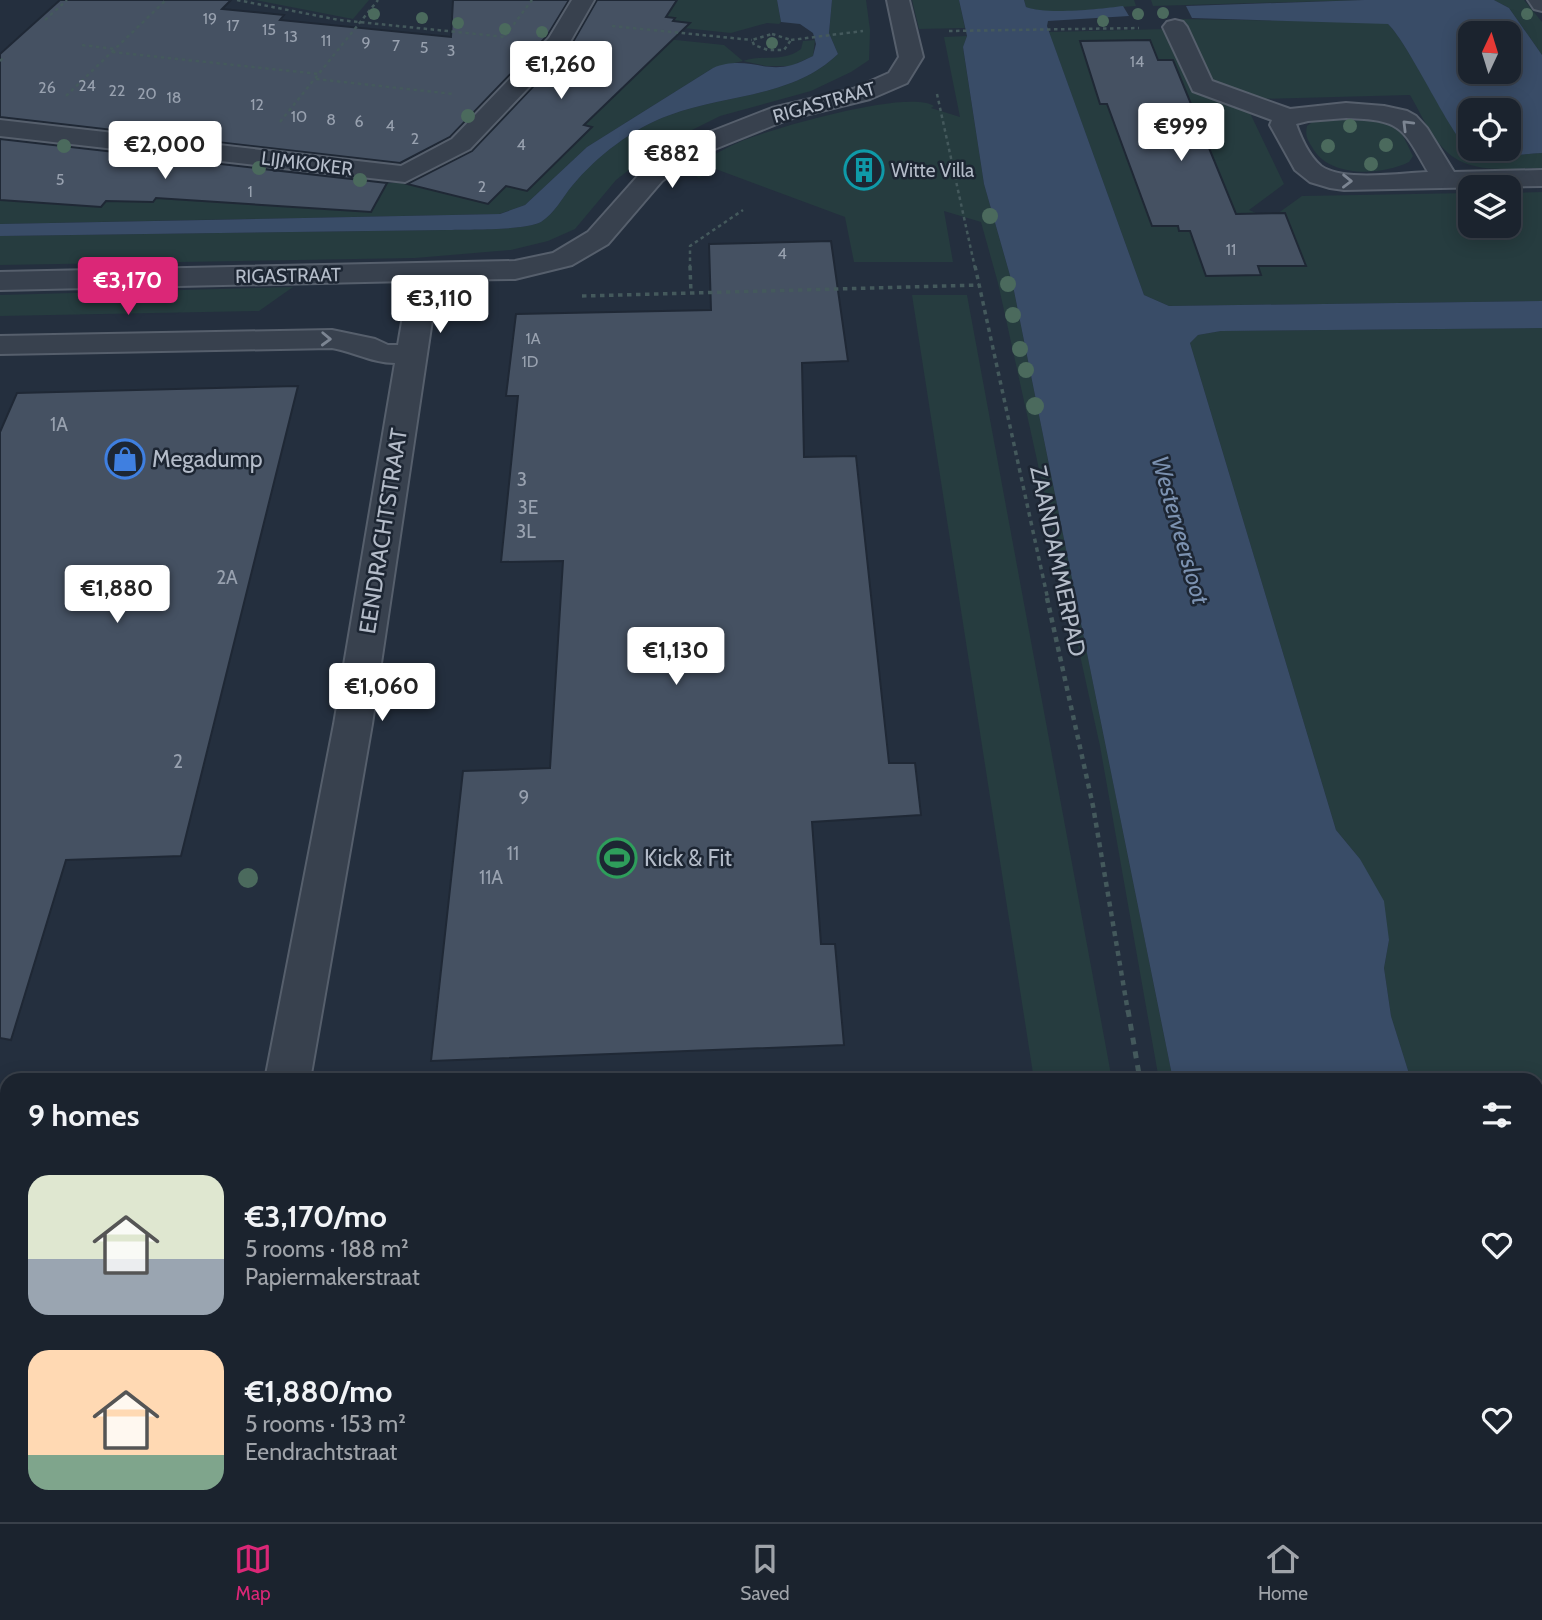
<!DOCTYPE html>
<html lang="en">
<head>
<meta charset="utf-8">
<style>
	:root { --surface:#1b232e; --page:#282f3a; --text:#f1f3f6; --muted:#a0a4aa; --line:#39404a; --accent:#db2777 }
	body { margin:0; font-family:Cabin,sans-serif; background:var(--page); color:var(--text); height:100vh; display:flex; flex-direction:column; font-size:26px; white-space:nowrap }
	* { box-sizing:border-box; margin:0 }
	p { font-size:23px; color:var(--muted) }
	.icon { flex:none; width:38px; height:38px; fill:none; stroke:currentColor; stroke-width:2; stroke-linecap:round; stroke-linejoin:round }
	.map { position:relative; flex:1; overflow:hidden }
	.details { position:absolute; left:0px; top:1073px; width:1544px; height:450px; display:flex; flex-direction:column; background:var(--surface); border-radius:21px 21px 0 0; box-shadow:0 4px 18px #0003,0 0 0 2px var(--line) }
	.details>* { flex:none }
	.needle { width:46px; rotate:4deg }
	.tools { position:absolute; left:1458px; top:21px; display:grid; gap:14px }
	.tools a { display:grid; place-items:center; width:63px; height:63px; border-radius:14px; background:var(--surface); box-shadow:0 4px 18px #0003,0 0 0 2px var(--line); font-size:35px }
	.price { position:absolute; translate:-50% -60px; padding:0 16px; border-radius:7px; background:#fff; color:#222; font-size:23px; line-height:46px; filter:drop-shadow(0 2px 4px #0008) }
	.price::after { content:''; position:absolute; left:50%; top:42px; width:21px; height:16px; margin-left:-10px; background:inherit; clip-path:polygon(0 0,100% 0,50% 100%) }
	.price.on { background:var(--accent); color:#fff }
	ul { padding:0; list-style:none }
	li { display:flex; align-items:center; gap:21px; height:175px; padding:0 28px }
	li span { display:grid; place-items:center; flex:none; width:196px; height:140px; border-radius:21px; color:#555 }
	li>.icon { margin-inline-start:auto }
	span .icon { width:84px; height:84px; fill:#fffc; stroke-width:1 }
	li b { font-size:30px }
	h2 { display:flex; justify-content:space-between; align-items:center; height:84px; padding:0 28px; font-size:30px }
	.tab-bar { display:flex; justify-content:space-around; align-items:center; height:98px; border-top:2px solid var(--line); background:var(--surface); font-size:19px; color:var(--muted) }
	.tab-bar a { display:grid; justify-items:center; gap:4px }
	.tab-bar .on { color:var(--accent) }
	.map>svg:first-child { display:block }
</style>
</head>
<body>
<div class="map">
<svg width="1542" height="1522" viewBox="0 0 1542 1522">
	<rect width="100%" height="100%" fill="#242f3e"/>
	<g fill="#263c3f">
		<polygon points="255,0 369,0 353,19"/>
		<polygon points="597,0 777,0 781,22 779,24 767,23 731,33 588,18"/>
		<path d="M832 0H866L870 30 869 60 851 72 811 91 720 116 660 146 616 180 575 229 548 241 511 250 415 258 0 265V236L446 230C468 229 523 231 541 222 555 213 562 198 572 186 597 156 633 128 670 115 726 94 792 98 838 54L829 33Z"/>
		<polygon points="912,0 959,0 965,28 919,29"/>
		<path d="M1024 0H1134L1136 6C1109 7 1049 17 1026 7Z"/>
		<polygon points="1151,0 1364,0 1153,6"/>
		<polygon points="1494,0 1524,0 1542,22 1542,55 1509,8"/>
		<path d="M1179 19 1381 22 1388 24C1410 45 1455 143 1471 151 1491 159 1521 154 1542 153V168C1509 168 1467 176 1442 147 1429 133 1420 112 1410 95L1257 99 1209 82Z"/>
		<polygon points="1167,29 1192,90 1250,113 1284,184 1249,210 1270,219 1302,196 1470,193 1470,226 1508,226 1509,193 1542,192 1542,301 1169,306 1144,295 1049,32"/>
		<path d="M580 30 724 45 743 61C762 54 784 63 801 49L803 41 815 40 813 56 791 66H766L743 61 713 68 587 147 525 205 499 214 0 224V144L384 184C400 182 417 180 431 172 449 163 464 148 479 136 517 104 552 71 580 30Z"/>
		<path d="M967 36 963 48 984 184 1013 286 1173 1080H1159L1100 746 998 283 981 222 944 211 953 262H854L845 217 713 168 699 178 690 172 691 168C708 158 725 148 744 140 776 128 907 89 934 106L931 108 960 117 944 37Z"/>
		<path d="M1372 119C1400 123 1401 132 1413 156L1409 162C1380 176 1329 178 1312 147 1307 139 1305 135 1307 126L1315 120Z"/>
		<polygon points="293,287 259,311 0,316 0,295"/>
		<polygon points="912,295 967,295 1112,1080 1034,1080"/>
		<polygon points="1542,328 1542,1522 1515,1522 1513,1516 1536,1516 1536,1080 1411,1080 1391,1016 1384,968 1389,940 1360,859 1336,830 1190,343 1198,335 1221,331"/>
		<polygon points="1102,1516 1180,1516 1181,1522 1103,1522"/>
	</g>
	<g fill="#394c67" fill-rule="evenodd">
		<path d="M777 0H832L829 33 838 54C792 98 726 94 670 115 633 128 597 156 572 186 562 198 555 213 541 222 523 231 468 229 446 230L0 236V224L500 214 525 205 587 147 713 68C745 55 763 73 792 65 799 63 806 59 813 56L816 44 813 33 800 24 781 22Z"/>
		<path d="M959 0H1024L1026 7C1046 15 1100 9 1123 6L1129 16 1048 21 1047 26 1144 295 1169 306 1542 301V328L1221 331 1198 335 1190 343 1336 830 1360 859 1384 901 1389 940 1384 968 1391 1016 1411 1080H1173L1013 286 984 184 963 47 967 36Z"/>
		<path d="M1364 0H1494L1509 8 1542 55V153C1521 154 1491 159 1471 151 1454 143 1410 45 1388 24L1192 18 1186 6ZM1470 33H1508V72H1470ZM1470 110H1508V149H1470Z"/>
		<polygon points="1261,1516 1513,1516 1515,1522 1262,1522"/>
	</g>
	<g fill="#455162" stroke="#1f2835" stroke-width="2">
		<polygon points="60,0 231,0 222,9 284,15 280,20 451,37 453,0 569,0 547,36 450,137 400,163 0,117 0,54"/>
		<polygon points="597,0 677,0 666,17 675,18 673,21 690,23 584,125 592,127 527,191 506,186 488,204 407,184 472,151 569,49"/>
		<polygon points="1150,40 1158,60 1173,60 1236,214 1285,213 1306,266 1258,266 1261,275 1206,276 1190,231 1179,231 1178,226 1152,226 1107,104 1100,104 1080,41"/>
		<polygon points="0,139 387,183 371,212 156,198 153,202 106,201 101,207 0,200"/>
		<polygon points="831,241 848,361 802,363 804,457 856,456 889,763 915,763 921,815 812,822 821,944 835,944 844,1045 431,1061 463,771 550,768 563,561 501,562 518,396 506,396 516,314 711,310 709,244"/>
		<polygon points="298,386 181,856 66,860 11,1040 0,1038 0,432 17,393"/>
	</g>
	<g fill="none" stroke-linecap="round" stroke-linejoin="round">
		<g stroke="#565f6c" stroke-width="4">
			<g id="minor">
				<polygon points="572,0 594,0 567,47 470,149 405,182 0,136 0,120 401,166 452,139 549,38"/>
				<path d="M887 0H909L923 57 907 83 870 99 789 119 690 159 662 181 608 244 572 265 515 279 438 280 372 724 310 1080H265L334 724 395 363C373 363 354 352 332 348L0 354V336L332 330 375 339 388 345H398L409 281 0 290V272L515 261 553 253 588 232 644 169 672 147 772 108 853 89 889 73 899 57Z"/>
				<polygon points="1528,0 1542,0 1542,11 1534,9"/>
				<path d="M1175 20 1183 22 1187 27 1212 81 1290 109 1346 103 1384 106 1407 111 1416 116 1427 128 1454 172 1542 170V186L1344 190 1330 188 1310 182 1295 170 1270 125 1272 120 1193 91 1163 27 1167 22ZM1346 118C1401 120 1402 126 1428 172 1401 173 1343 182 1321 166 1309 156 1301 138 1296 124L1308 121Z"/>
				<rect x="0" y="1337" width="7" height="50"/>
				<polygon points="0,1483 7,1483 7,1516 32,1516 29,1522 0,1522"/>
				<polygon points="179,1516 233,1516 232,1522 178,1522"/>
			</g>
		</g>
		<g stroke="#44595c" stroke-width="2.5" stroke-dasharray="3.5 3.5" stroke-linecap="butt">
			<polyline points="237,0 339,20 506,37"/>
			<polyline points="45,20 67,0"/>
			<polyline points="612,26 752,40"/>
			<polyline points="949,31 1139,28"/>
			<polygon points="772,34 791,40 784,50 768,50 754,45 752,40"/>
			<polyline points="505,36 532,0"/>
			<polyline points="791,40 863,31"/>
			<polyline points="82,45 115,49"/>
			<polyline points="112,52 319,74"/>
			<polyline points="0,61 5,56"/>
			<polyline points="316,79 453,94"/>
			<polyline points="937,94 975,268"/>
			<polyline points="66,96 166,0"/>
			<polyline points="280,122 378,0"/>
			<polyline points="690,268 690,246 743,210"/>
		</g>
		<g stroke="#44595c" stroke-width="3.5" stroke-dasharray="4.5 4.5" stroke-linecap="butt">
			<polyline points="690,266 691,293"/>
			<polyline points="975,266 1048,600"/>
			<polyline points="582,296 979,285"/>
		</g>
		<polyline stroke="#44595c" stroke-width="4.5" stroke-dasharray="5 5" stroke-linecap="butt" points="1047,598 1093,806 1128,1012"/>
		<g stroke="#44595c" stroke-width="5" stroke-dasharray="7 7" stroke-linecap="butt">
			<polyline points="1128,1010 1140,1080"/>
			<polyline points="1206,1516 1207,1522"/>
		</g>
		<use href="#minor" fill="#38414e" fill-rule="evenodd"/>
	</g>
	<g fill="#4b6a5d">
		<circle cx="1163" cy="13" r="6"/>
		<circle cx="374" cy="14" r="6"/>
		<circle cx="1138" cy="14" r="6"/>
		<circle cx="1527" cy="14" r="6"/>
		<circle cx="422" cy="18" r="6"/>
		<circle cx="1103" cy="21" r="6"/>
		<circle cx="458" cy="23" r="6"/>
		<circle cx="505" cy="29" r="6"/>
		<circle cx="542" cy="32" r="6"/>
		<circle cx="772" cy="43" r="6"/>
		<circle cx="468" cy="116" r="7"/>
		<circle cx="1350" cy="126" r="7"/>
		<circle cx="1386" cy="145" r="7"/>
		<circle cx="64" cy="146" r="7"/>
		<circle cx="1328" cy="146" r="7"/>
		<circle cx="145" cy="156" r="7"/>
		<circle cx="1371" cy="164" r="7"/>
		<circle cx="259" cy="168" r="7"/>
		<circle cx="360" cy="180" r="7"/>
		<circle cx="990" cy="216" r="8"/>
		<circle cx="1008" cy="284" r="8"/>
		<circle cx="1013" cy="315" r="8"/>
		<circle cx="1020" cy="349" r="8"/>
		<circle cx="1026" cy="370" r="8"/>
		<circle cx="1035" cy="406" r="9"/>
		<circle cx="248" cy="878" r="10"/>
	</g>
	<defs><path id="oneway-chevron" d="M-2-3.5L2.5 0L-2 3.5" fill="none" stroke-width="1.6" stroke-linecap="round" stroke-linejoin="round" transform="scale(1.75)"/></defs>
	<g stroke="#7c8592">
		<use href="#oneway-chevron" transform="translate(1407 125) rotate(-135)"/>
		<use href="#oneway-chevron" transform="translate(1347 181) rotate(1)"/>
		<use href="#oneway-chevron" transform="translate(326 339) rotate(2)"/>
	</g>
	<defs>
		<g id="building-ring" transform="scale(2.0125)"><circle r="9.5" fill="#1d2633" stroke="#0f9aa8" stroke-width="1.5"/><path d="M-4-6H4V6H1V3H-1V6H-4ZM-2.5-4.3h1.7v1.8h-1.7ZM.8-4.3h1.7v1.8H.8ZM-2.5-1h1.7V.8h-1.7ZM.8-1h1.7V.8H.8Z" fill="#0f9aa8"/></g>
		<g id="shop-ring" transform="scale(2.0125)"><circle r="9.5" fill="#1d2633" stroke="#3f7fe0" stroke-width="1.5"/><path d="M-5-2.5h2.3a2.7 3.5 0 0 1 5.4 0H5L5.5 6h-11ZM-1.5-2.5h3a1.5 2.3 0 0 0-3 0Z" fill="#3f7fe0"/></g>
		<g id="stadium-ring" transform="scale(2.0125)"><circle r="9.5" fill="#1d2633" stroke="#2e9e5b" stroke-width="1.5"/><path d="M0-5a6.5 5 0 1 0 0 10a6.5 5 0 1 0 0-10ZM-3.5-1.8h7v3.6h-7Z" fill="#2e9e5b"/></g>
	</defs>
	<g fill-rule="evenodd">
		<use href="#building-ring" x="864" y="170"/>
		<use href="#shop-ring" x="125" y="459"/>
		<use href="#stadium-ring" x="617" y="858"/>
	</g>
	<g text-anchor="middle" stroke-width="5" stroke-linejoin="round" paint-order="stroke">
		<g font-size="16" fill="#98a1af">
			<text x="210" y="24">19</text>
			<text x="233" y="31">17</text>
			<text x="269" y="35">15</text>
			<text x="291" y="42">13</text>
			<text x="326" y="46">11</text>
			<text x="366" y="48">9</text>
			<text x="396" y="51">7</text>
			<text x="424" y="53">5</text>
			<text x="451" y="56">3</text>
			<text x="1137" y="67">14</text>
			<text x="87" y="91">24</text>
			<text x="47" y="93">26</text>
			<text x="117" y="96">22</text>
			<text x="147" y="99">20</text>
			<text x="174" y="103">18</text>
			<text x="257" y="110">12</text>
			<text x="299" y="122">10</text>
			<text x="331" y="125">8</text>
			<text x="359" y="127">6</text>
			<text x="390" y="131">4</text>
			<text x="415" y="144">2</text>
			<text x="521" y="150">4</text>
			<text x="60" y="185">5</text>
			<text x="482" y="192">2</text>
			<text x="250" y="197">1</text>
			<text x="1231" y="255">11</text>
			<text x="782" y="259">4</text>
			<text x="533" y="344">1A</text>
			<text x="530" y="367">1D</text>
		</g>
		<g font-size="19" fill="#b4bcc9" stroke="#1d2633">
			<text transform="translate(824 102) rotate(-16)" y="7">RIGASTRAAT</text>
			<text transform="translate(307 163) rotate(7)" y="7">LIJMKOKER</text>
			<text transform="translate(288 275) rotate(-1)" y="7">RIGASTRAAT</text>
		</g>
		<g font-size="19" fill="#b4bcc9" stroke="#1d2633" text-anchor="start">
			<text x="891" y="177">Witte Villa</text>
		</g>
		<g font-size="19" fill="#98a1af">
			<text x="59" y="431">1A</text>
			<text x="522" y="486">3</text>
			<text x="528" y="514">3E</text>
			<text x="526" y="538">3L</text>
			<text x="227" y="584">2A</text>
			<text x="178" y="768">2</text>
			<text x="524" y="804">9</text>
			<text x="513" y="860">11</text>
			<text x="491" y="884">11A</text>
		</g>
		<g font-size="23" fill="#b4bcc9" stroke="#1d2633" text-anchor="start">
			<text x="152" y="467">Megadump</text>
			<text x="644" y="866">Kick &amp; Fit</text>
		</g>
		<g font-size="23" fill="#b4bcc9" stroke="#1d2633">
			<text transform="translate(383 531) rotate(-81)" y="8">EENDRACHTSTRAAT</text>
			<text transform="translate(1058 561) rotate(78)" y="8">ZAANDAMMERPAD</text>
		</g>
		<g font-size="24" font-style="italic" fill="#7c92b1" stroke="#1d2633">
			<text transform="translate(1180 530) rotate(74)" y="8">Westerveersloot</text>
		</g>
	</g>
</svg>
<div class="tools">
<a><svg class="needle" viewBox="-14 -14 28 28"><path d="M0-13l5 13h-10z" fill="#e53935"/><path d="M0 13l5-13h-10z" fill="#a0a4aa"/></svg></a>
<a><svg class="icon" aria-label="locate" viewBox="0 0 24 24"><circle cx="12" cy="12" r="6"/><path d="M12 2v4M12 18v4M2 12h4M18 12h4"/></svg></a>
<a><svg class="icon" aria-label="layers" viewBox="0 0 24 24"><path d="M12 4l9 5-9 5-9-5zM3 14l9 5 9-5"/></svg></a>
</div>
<b class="price" style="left:561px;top:101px">€1,260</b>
<b class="price" style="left:1181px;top:163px">€999</b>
<b class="price" style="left:165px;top:181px">€2,000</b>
<b class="price" style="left:672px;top:190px">€882</b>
<b class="price on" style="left:128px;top:317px">€3,170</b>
<b class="price" style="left:440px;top:335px">€3,110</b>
<b class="price" style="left:117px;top:625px">€1,880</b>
<b class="price" style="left:676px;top:687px">€1,130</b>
<b class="price" style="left:382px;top:723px">€1,060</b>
<section class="details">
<h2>9 homes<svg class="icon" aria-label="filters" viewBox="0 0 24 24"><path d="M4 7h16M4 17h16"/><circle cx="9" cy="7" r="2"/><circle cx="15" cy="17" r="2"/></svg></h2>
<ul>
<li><span style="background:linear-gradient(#dfe7d0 60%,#9aa5b1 0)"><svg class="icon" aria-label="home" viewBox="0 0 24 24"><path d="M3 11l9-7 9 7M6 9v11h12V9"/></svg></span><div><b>€3,170/mo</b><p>5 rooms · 188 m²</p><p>Papiermakerstraat</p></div><svg class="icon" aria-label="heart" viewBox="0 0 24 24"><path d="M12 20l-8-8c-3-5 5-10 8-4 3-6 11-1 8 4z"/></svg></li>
<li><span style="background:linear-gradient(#ffd9b3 75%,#7fa58c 0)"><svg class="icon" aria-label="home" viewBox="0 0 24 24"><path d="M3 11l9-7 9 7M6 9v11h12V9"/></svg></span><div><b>€1,880/mo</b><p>5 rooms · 153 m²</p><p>Eendrachtstraat</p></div><svg class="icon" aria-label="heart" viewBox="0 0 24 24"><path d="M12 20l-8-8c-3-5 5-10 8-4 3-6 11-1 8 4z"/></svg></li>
</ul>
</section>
</div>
<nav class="tab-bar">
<a class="on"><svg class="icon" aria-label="map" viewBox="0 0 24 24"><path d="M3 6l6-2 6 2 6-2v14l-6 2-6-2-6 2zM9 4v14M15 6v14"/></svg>Map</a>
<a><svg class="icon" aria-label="saved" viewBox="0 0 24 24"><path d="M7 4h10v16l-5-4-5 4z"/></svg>Saved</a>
<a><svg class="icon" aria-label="home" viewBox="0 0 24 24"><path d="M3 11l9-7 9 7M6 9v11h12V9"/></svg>Home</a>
</nav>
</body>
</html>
